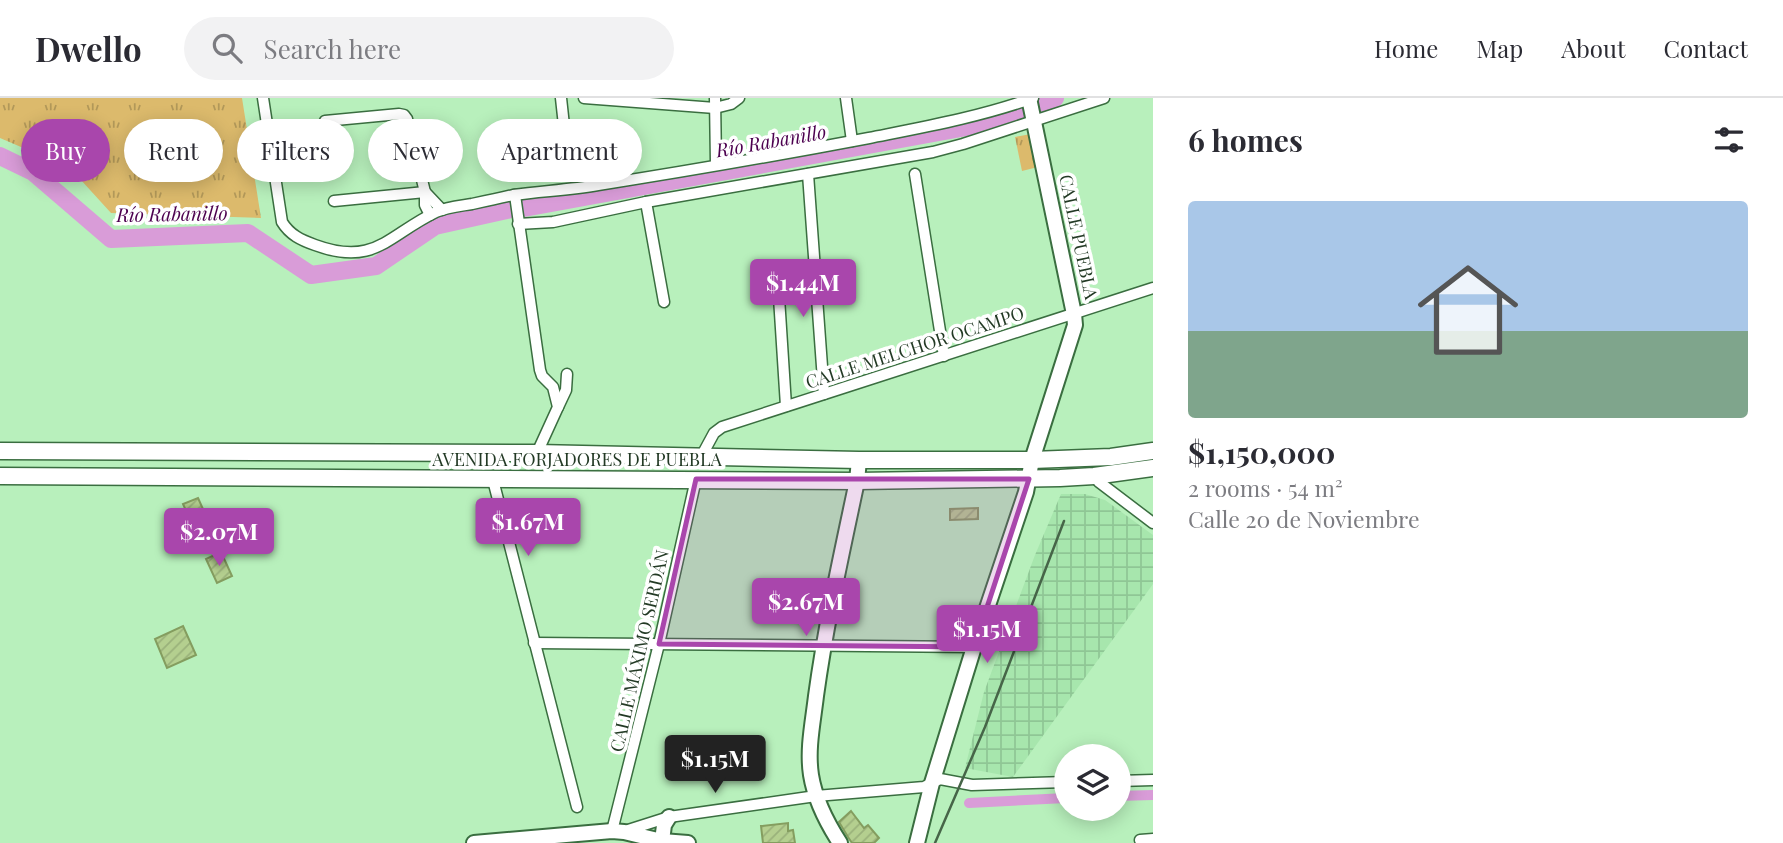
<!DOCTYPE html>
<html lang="en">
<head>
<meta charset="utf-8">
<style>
	:root { --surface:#fff; --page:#f2f2f3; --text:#2b2b33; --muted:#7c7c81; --line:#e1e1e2; --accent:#a946ac }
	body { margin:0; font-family:"Playfair Display",serif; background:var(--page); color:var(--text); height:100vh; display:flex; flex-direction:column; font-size:26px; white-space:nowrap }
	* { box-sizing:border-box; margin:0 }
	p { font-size:23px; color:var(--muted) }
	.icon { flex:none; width:38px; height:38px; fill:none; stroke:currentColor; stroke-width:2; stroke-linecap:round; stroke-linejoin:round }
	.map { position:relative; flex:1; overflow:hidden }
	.sheet { display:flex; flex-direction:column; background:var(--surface); width:630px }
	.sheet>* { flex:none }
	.top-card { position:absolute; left:21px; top:21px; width:665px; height:63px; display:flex; gap:14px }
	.tools { position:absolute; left:1054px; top:646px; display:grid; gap:14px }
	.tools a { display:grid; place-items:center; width:77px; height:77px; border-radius:50%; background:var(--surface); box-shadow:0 4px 18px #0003; font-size:35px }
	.price { position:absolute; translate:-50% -60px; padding:0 16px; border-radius:7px; background:var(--accent); color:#fff; font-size:23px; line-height:46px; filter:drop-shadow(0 2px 4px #0008) }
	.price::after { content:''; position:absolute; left:50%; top:42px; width:21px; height:16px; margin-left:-10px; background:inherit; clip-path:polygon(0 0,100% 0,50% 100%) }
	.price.on { background:#222; color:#fff }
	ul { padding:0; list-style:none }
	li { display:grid; align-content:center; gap:14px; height:371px; padding:0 35px }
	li+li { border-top:2px solid var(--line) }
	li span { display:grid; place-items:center; height:217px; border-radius:7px; color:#555 }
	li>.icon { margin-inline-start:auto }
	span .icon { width:126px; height:126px; fill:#fffc; stroke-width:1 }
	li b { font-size:30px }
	h2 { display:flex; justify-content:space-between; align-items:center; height:84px; padding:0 35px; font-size:30px }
	.pill { padding:0 24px; border-radius:32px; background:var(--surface); box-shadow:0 4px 18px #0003; font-size:24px; line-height:63px }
	.pill.on { background:var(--accent); color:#fff }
	header { display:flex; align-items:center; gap:42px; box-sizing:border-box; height:98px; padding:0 35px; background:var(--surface); border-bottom:2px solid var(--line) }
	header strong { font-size:33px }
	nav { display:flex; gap:38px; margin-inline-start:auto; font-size:24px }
	.search { width:490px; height:63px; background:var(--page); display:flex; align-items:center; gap:18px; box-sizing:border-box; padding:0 24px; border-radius:38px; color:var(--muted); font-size:26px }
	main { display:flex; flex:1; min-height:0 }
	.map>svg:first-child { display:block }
</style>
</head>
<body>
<header>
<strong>Dwello</strong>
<div class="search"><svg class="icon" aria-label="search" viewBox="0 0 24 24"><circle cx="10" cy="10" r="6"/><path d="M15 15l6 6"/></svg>Search here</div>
<nav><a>Home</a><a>Map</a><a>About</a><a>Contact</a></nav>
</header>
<main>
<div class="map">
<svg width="1153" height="745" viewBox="0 0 1153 745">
	<defs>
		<pattern id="industrial-grid" width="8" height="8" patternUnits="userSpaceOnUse" patternTransform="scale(1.75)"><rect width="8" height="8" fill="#a7e6ad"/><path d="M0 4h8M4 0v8" fill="none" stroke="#8fc695"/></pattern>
		<pattern id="grass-tufts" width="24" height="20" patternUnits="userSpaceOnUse" patternTransform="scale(1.75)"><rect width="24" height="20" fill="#dcba6c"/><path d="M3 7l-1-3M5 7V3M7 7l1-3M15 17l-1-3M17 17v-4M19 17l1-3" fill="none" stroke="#b29859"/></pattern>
		<pattern id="building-hatch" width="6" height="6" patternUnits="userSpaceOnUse" patternTransform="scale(1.75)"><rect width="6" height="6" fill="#b4cf8f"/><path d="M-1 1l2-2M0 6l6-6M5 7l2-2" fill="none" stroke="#9ab27b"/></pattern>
	</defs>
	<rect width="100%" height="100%" fill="#b8f0bc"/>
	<polygon fill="url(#industrial-grid)" points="1061,396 1085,396 1105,402 1153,437 1153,486 1013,679 965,670 984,594 1035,457"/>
	<g fill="url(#grass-tufts)">
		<polygon points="0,0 242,0 261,120 111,115 70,70 0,40"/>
		<polygon points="1031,36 1038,69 1022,73 1015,39"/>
	</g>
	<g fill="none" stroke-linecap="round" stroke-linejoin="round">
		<g stroke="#d99cd8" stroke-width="10">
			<polyline points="1118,698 1153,697"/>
			<polyline points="969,705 1066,700"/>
		</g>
		<g stroke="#d99cd8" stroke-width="18">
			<polyline points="1044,5 1055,0"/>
			<polyline points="0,58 33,74 111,141 248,135 311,177 376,168 435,128 511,111"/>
			<polyline points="524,110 972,28 1025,11"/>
		</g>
	</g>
	<g fill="url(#building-hatch)" stroke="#849d5f" stroke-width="2">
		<polygon points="198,400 216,440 201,446 183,406"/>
		<polygon points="978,410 978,421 950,422 950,411"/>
		<polygon points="221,454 232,478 217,485 206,461"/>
		<polygon points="183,528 196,557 167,570 155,541"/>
		<polygon points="851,713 864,730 868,727 879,740 874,745 852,745 848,739 839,724"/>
		<polygon points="788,725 788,733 793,732 795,745 763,745 761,728"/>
	</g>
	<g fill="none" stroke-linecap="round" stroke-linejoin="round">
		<g stroke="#3a6e40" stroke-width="13">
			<g id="street">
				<path d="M263 0 282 124C290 137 301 142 315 147 375 169 388 137 436 114 447 109 460 108 472 106 486 103 500 100 513 97 541 93 570 92 598 87 688 73 779 57 869 40 924 29 980 19 1033 0"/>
				<polyline points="561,0 566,46"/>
				<polyline points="584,0 715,10 731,6 739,0"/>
				<polyline points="715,0 716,66"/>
				<polyline points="846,0 852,43"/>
				<polyline points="325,23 399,16 404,17 407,21 425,94 425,107 430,117"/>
				<polyline points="808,76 824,296"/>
				<polyline points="915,76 944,258"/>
				<polyline points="515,97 540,272 542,278 553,289 558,309 537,355"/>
				<polyline points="334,103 425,94 442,112"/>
				<polyline points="646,104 664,204"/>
				<polyline points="518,126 553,124 646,104 933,54 963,46 1104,0"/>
				<polyline points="778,184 786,308"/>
				<polyline points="558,309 566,292 567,276"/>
				<polyline points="701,359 714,335 722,329 1153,190"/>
				<polyline points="1094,378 1099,384 1153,425"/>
				<polyline points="493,382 577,709"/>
				<polyline points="534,545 974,549"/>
				<polyline points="1118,683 1153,682"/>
				<polyline points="612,733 659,546 696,381"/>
				<polyline points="625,733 669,719 816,698 924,689 940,681 972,687 1066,684"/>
				<polyline points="1140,742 1153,741"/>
			</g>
		</g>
		<g stroke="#3a6e40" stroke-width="18">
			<g id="secondary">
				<polyline points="662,743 664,727 669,719"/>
				<polyline points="474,745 612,733 624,734 662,743 688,745"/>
				<path d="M840 745C827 725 815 702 811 677 807 651 813 624 816 598 826 525 842 454 857 383L859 362"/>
				<polyline points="917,745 932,685 974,549 1026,394 1032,362 1075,227 1074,216 1029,0"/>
			</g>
		</g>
		<g stroke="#3a6e40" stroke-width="19">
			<g id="primary">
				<polyline points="0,353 537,355 859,362 1032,362 1111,359 1153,353"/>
				<polyline points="0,378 857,383 1060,380 1094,378 1153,370"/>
			</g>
		</g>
		<use href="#street" stroke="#fff" stroke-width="10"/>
		<use href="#secondary" stroke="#fff" stroke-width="14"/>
		<use href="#primary" stroke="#fff" stroke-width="16"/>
		<polyline stroke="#466548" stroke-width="2.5" points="935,745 985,629 1064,423"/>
	</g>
	<path fill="#a946ac" fill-opacity="0.2" stroke="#a946ac" stroke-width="5" stroke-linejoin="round" d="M696 381H1029L974 549 659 546Z"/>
	<g text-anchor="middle" stroke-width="7" stroke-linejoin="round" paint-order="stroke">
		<g font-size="18" fill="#233a25" stroke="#fff">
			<text transform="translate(1078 139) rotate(78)" y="6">CALLE PUEBLA</text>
			<text transform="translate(915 250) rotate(-18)" y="6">CALLE MELCHOR OCAMPO</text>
			<text x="577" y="368">AVENIDA FORJADORES DE PUEBLA</text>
			<text transform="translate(640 553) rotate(-77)" y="6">CALLE MÁXIMO SERDÁN</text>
		</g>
		<g font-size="19" font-style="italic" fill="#4c004f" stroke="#fff">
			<text transform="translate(771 43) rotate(-10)" y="7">Río Rabanillo</text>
			<text transform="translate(172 116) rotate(-1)" y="7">Río Rabanillo</text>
		</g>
	</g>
</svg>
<div class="tools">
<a><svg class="icon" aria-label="layers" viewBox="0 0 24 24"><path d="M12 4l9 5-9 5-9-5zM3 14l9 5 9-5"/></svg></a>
</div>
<b class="price" style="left:803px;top:221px">$1.44M</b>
<b class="price" style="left:528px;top:460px">$1.67M</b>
<b class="price" style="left:219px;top:470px">$2.07M</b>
<b class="price" style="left:806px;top:540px">$2.67M</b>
<b class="price" style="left:987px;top:567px">$1.15M</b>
<b class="price on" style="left:715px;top:697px">$1.15M</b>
<div class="top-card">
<a class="pill on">Buy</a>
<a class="pill">Rent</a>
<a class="pill">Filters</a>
<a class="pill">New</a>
<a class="pill">Apartment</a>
</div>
</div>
<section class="sheet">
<h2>6 homes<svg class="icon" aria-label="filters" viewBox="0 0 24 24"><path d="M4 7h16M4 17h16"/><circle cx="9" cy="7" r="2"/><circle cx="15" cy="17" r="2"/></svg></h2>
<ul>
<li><span style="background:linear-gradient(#a9c7e8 60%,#7fa58c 0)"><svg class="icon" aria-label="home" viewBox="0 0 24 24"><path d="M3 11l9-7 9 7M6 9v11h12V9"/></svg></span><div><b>$1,150,000</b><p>2 rooms · 54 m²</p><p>Calle 20 de Noviembre</p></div></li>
</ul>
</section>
</main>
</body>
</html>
